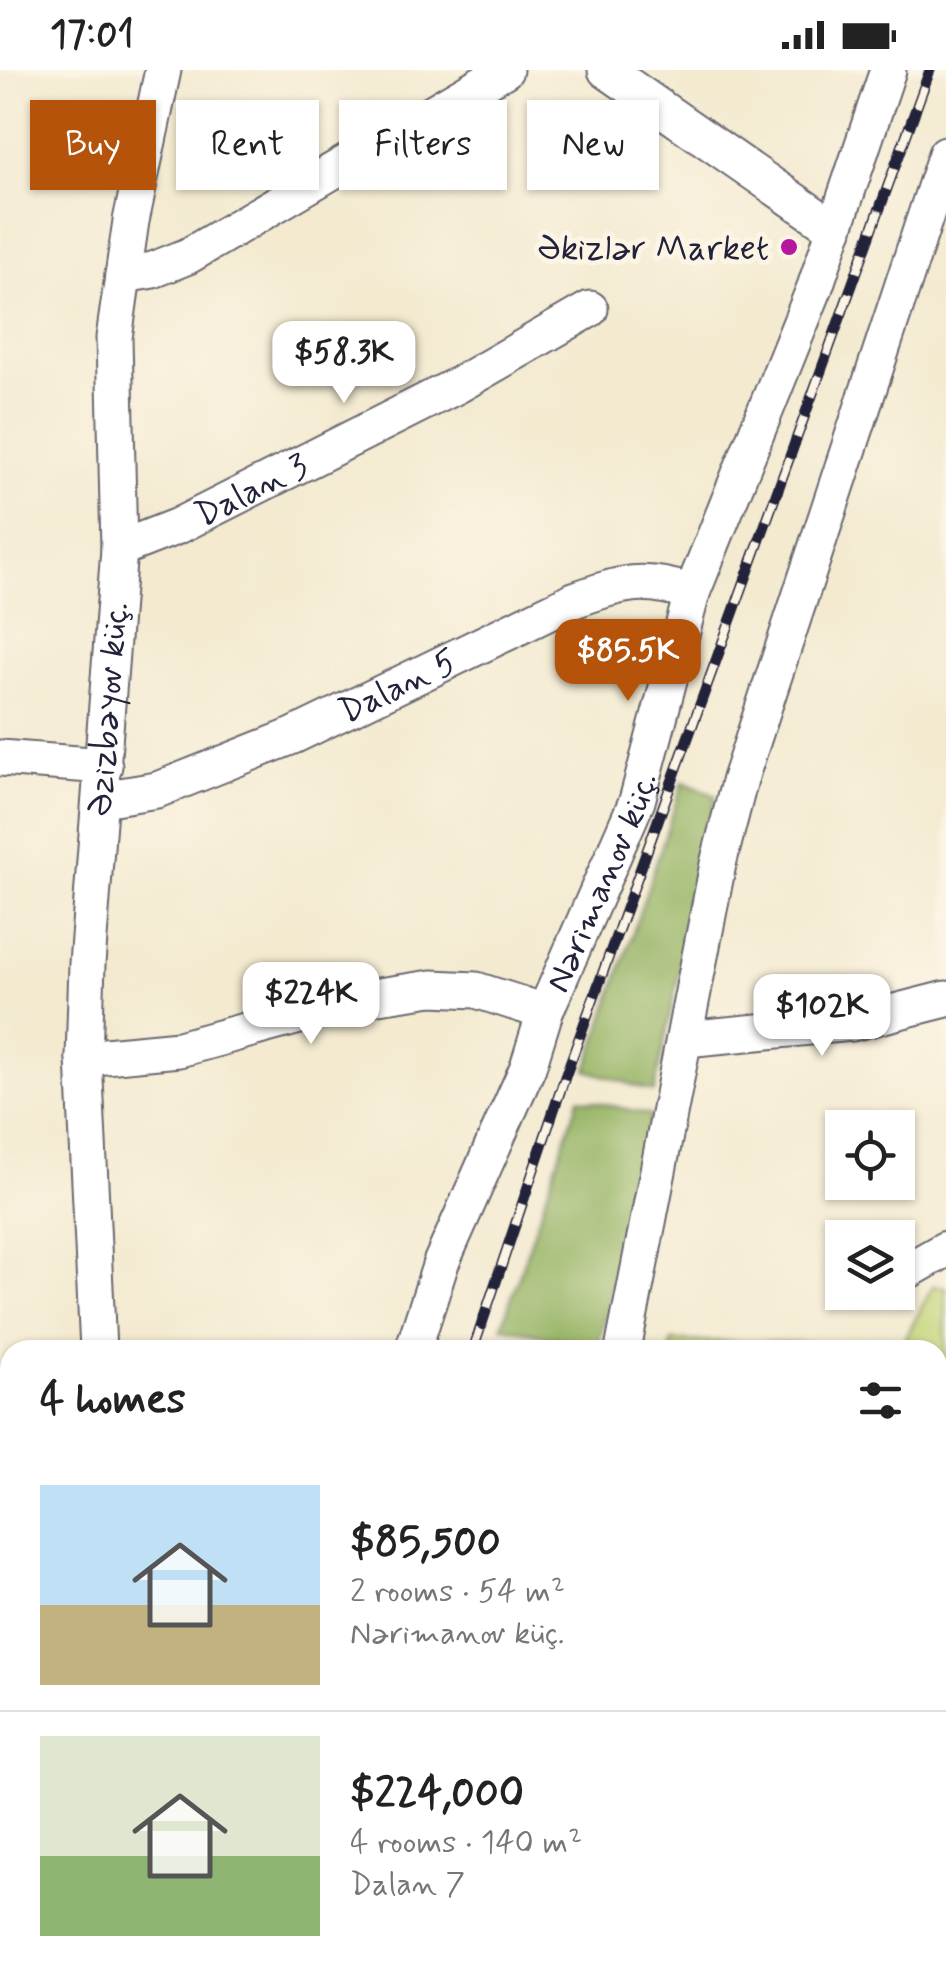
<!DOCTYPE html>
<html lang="en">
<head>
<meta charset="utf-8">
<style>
	:root { --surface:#fff; --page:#f6f6f6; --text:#222; --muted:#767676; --line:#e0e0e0; --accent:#b45309 }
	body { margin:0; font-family:Mynerve,sans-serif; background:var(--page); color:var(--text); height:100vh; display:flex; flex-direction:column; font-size:38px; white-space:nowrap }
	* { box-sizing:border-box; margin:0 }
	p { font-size:32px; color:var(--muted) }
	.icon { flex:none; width:55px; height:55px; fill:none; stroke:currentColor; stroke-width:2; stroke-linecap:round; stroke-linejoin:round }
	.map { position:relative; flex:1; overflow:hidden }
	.sheet { position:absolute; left:0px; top:1270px; width:948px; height:642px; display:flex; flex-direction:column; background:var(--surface); border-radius:30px 30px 0 0; box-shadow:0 2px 8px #0004 }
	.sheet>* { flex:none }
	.hud { position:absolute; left:30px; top:30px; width:888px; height:90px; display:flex; gap:20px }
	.controls { position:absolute; left:825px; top:1040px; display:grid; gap:20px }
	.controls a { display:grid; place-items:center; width:90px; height:90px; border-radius:0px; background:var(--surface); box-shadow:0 2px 8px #0004; font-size:50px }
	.price { position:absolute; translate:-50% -85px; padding:0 22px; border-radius:20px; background:#fff; color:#222; font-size:32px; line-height:65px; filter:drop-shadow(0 2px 5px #0008) }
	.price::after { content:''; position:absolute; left:50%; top:60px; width:30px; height:22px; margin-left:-15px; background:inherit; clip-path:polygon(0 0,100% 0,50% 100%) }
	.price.current { background:var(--accent); color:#fff }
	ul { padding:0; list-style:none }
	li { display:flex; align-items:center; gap:30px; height:250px; padding:0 40px }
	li+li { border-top:2px solid var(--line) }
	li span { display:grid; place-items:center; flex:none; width:280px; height:200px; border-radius:0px; color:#555 }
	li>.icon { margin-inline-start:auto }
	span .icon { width:120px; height:120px; fill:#fffc; stroke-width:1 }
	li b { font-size:42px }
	h2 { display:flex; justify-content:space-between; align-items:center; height:120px; padding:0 40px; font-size:42px }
	.pill { padding:0 35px; border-radius:0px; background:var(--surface); box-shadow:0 2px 8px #0004; font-size:35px; line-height:90px }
	.pill.current { background:var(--accent); color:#fff }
	.status { display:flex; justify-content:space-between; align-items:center; height:70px; padding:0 50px; background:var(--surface); direction:ltr }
	.status svg { height:28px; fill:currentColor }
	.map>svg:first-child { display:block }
</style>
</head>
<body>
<div class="status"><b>17:01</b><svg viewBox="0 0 49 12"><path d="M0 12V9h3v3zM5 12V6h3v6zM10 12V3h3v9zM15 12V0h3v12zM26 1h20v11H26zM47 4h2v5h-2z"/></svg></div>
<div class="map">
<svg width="946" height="1911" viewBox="0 0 946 1911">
	<rect width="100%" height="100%" fill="#fcf5e5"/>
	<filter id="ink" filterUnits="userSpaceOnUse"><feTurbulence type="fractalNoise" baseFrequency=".01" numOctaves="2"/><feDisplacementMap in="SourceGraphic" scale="20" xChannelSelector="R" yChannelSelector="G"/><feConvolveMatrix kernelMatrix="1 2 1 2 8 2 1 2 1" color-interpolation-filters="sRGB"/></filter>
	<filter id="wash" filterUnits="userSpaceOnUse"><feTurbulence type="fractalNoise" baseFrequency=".0048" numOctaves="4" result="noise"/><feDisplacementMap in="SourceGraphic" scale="40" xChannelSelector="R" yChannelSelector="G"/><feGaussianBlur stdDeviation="2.25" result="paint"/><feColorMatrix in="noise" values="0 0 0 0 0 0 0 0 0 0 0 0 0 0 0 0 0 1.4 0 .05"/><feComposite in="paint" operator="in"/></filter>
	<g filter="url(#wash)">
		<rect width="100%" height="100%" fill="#f3ead0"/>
		<polygon fill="#dcd5f6" points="938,1698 946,1699 946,1911 547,1911 548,1902 938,1902"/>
		<polygon fill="#c1d375" stroke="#727a58" stroke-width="2.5" points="933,1216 946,1217 946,1675 938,1674 938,1280 670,1280 672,1271 902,1275"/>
		<g fill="#98b566" stroke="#5d6c50" stroke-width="2.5">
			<polygon points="683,712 716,726 654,1022 587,1000"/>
			<polygon points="579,1028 651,1045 598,1278 502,1256"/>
			<polygon points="356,1903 446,1903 445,1911 355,1911"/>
		</g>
		<g id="blocks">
			<g fill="#baa6e5">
				<polygon points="938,1754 946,1755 946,1911 879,1911 880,1902 938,1902"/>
				<polygon points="232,1902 269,1902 267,1911 231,1911"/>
				<polygon points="761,1902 836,1902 835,1911 760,1911"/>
			</g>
		</g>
	</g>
	<g filter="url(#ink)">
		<use href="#blocks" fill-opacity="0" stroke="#6b686f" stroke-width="2.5"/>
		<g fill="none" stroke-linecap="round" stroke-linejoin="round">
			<g stroke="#6b686f" stroke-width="21">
				<g id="lane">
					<polyline points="938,1683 946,1684"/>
					<polyline points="0,1882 10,1881"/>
				</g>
			</g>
			<g stroke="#6b686f" stroke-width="39">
				<g id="street">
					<polyline points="606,0 835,159"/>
					<polyline points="123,205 153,200 188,186 505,0"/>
					<path id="s1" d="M119 479 178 456 458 315 590 239"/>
					<polyline points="0,688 104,696"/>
					<path id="s2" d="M102 729 157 720 293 666 574 530C622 513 643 506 692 523"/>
					<polyline points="685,969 852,953 946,929"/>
					<polyline points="84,988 179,979 365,928 432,918 476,920 545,942"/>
					<polyline points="902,1204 946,1179"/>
					<path id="s3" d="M98 1280 84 988 87 894 119 479 114 268 131 151 163 0"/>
					<path id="s4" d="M413 1280 441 1193 528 997 545 942 637 731 692 523 815 217 888 0"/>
					<polyline points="623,1280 718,794 740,709 946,84"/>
					<polyline points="0,1707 10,1706"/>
					<polyline points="0,1908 1,1911"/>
					<polyline points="514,1911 515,1902"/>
				</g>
			</g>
			<use href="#lane" stroke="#fff" stroke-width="18"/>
			<use href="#street" stroke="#fff" stroke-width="35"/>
			<g stroke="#22223b" stroke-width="11">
				<g id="rail">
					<polyline points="473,1280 565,1007 930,0"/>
					<polyline points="305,1911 306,1902"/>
				</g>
			</g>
			<use href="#rail" stroke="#fcf5e5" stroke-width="8" stroke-dasharray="22" stroke-linecap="butt"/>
		</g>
	</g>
	<circle fill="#b5179e" stroke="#fcf5e5" stroke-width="4" cx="789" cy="177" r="10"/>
	<g text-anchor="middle" stroke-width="10" stroke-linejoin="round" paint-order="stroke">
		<g font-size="35" fill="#22223b" stroke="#fcf5e5" text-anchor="end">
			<text x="769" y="189">Əkizlər Market</text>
		</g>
		<g font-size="35" fill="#22223b" stroke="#fcf5e5">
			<text dy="12" stroke="none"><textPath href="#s1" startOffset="145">Dalan 3</textPath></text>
			<text dy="12" stroke="none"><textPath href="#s2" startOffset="318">Dalan 5</textPath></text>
			<text dy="12" stroke="none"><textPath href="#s3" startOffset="642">Əzizbəyov küç.</textPath></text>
			<text dy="12" stroke="none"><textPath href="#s4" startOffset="505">Nərimanov küç.</textPath></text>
		</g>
	</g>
</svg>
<div class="controls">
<a><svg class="icon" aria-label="locate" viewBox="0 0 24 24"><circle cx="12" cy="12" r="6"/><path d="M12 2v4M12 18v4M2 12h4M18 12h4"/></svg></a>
<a><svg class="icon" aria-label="layers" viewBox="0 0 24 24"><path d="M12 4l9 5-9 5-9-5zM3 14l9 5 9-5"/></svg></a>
</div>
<b class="price" style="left:344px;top:336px">$58.3K</b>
<b class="price current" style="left:628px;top:634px">$85.5K</b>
<b class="price" style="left:311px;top:977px">$224K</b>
<b class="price" style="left:822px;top:989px">$102K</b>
<div class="hud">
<a class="pill current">Buy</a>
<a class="pill">Rent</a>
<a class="pill">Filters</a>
<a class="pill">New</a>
</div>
<section class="sheet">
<h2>4 homes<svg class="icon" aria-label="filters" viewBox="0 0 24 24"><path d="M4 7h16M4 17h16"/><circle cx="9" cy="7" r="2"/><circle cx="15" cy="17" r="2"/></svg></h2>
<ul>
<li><span style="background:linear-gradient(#bfe0f5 60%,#c2b280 0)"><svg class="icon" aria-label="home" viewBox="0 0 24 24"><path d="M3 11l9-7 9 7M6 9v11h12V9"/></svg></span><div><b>$85,500</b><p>2 rooms · 54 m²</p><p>Nərimanov küç.</p></div></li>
<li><span style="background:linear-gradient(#dfe7d0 60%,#8fb573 0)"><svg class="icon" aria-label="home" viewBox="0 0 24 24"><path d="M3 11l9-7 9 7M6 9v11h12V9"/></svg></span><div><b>$224,000</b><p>4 rooms · 140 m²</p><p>Dalan 7</p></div></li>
</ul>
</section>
</div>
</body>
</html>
